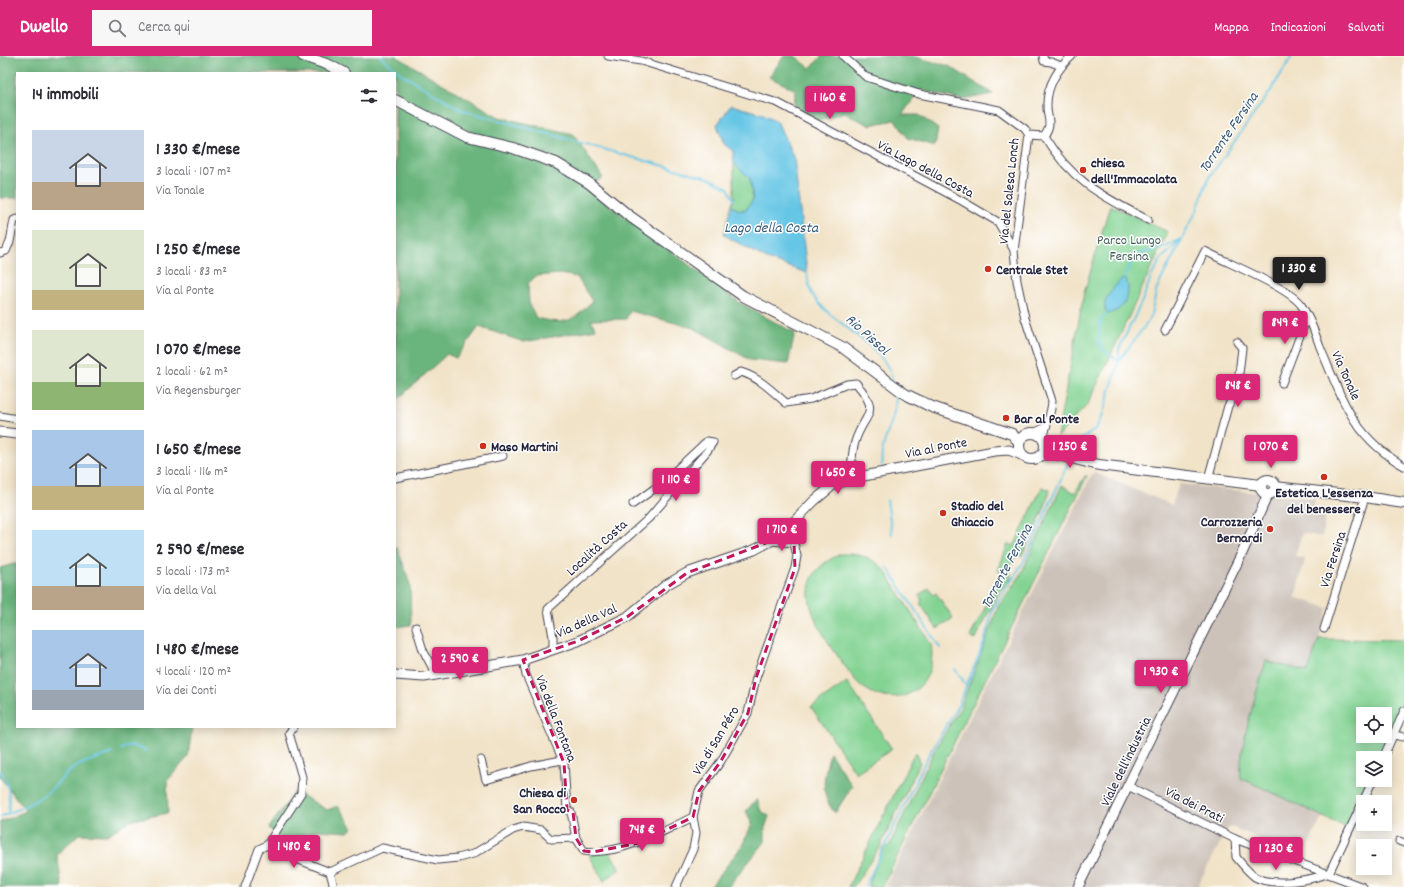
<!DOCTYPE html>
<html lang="it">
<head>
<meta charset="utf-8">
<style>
	:root { --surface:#fff; --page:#f7f7f7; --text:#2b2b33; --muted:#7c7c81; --accent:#db2777 }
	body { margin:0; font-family:Dekko,sans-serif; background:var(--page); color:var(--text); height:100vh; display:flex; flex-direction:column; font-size:15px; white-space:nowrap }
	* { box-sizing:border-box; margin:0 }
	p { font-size:13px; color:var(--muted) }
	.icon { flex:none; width:22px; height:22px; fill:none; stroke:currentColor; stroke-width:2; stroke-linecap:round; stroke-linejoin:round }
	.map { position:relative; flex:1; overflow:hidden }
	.details { position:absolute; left:16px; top:16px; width:380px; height:656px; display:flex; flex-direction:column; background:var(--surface); border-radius:0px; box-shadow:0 2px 10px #0003 }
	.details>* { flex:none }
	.fabs { position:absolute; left:1356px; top:651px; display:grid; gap:8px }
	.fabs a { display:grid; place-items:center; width:36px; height:36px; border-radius:0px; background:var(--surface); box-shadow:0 2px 10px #0003; font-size:20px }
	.price { position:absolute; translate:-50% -34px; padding:0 9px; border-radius:4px; background:var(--accent); color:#fff; font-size:13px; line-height:26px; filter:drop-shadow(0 1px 2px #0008) }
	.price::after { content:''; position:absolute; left:50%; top:24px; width:12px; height:9px; margin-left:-6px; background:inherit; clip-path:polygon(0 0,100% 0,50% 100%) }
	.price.on { background:#222; color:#fff }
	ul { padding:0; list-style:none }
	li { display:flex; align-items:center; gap:12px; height:100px; padding:0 16px }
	li span { display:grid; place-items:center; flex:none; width:112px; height:80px; border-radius:0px; color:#555 }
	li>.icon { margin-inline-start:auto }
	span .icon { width:48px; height:48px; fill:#fffc; stroke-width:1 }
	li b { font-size:17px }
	h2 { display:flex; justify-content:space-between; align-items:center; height:48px; padding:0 16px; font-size:17px }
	header { display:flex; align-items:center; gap:24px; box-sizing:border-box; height:56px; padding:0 20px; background:var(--accent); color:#fff }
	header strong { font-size:19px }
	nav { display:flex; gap:22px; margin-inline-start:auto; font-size:14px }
	.search { width:280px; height:36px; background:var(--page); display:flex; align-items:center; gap:10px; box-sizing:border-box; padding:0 14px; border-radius:0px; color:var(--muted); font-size:15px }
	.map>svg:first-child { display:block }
</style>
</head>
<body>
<header>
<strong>Dwello</strong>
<div class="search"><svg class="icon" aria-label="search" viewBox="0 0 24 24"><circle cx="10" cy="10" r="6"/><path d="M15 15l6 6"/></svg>Cerca qui</div>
<nav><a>Mappa</a><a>Indicazioni</a><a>Salvati</a></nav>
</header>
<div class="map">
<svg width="1404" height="831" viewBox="0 0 1404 831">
	<rect width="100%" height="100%" fill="#fff"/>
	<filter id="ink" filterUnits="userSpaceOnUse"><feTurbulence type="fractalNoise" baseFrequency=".025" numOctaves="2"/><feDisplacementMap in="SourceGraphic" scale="8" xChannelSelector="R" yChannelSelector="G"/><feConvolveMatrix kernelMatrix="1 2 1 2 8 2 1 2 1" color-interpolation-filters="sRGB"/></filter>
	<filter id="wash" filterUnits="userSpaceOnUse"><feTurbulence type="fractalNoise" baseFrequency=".012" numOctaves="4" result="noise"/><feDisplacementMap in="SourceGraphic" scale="16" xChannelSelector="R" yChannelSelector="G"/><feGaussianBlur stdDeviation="0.9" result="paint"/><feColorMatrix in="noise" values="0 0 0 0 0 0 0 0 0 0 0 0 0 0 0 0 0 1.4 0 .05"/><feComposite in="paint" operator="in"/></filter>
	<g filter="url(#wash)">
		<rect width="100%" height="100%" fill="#f1e3c8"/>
		<path fill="#ccc2b9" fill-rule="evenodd" d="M1093 416 1172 449 1179 428 1315 443 1313 455 1326 456 1322 481 1302 477 1295 500 1305 503 1295 541 1328 552 1319 583 1404 584V642L1378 702H1363V724L1347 772 1322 761 1303 801 1229 770 1197 831H885ZM1363 658H1385V680H1363Z"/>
		<g fill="#83d393" stroke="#527a67" fill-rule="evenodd">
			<polygon points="734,107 750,123 753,144 746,154 739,154 731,150 734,144"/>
			<polygon points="1110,149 1168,176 1088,348 1057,381 1084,237"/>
			<polygon points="1085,420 1087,420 882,831 868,831 882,792 889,790 933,697 960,652 979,604 998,551 1020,520 1062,429 1075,437"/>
			<polygon points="1042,431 1050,434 1044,453 1022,500 1016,499 1010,511 1011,522 998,538 975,584 970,581 1003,517 998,514 1008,488 1014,490"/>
			<path d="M841 498C859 497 871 501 884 513L931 588C939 638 888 660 854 623 829 586 774 526 841 498Z"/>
			<polygon points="929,532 933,539 936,537 953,562 937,573 920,547 922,545 919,539"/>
			<path d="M1319 583 1404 584V642L1378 702H1363V724H1368L1347 772 1241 722C1238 692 1257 635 1266 605L1308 616ZM1363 658H1385V680H1363Z"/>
			<polygon points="847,626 892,693 856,717 811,651"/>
			<polygon points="915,696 920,707 880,791 853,831 848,831"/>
			<polygon points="608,793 620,813 604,825 589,799"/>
		</g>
		<g fill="#6ab57d" stroke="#466c5c" fill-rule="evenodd">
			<path d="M0 0H396L499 61 573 78 603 122 585 131 740 247 795 277 788 308 750 304 694 272 630 255 626 263 591 264 596 273 524 286 479 271 456 302 447 298 395 346V17H17V142H0ZM560 218 577 221 592 245C573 267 564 269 536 262L529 247 528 228 536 220Z"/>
			<polygon points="784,0 795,0 810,12 822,0 911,0 949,10 993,38 962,44 920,34 902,59 919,59 938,73 935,90 908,82 895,64 869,69 844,57 817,64 794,48 796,34 769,21"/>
			<polygon points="395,490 398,493 410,528 411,569 395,571"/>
			<polygon points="17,507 17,671 192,671 188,701 167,725 168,757 129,765 107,779 79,778 57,798 62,831 0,831 0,766 26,755 0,721 0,512"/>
			<path d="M830 697 852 730 835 757C819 739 824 718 830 697Z"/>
			<polygon points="295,735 327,754 338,750 353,772 348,776 318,774 282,785 269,772"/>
			<polygon points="757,743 761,755 769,760 765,772 765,786 728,831 710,831 742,790 752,768 746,755"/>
		</g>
		<g fill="#66c6e5" stroke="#447490">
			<polygon points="731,49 763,58 777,65 794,103 807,217 767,203 724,179 731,150 739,154 746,154 753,144 750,123 734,107 733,95 724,88 717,69"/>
			<path d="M1125 221C1133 237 1125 255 1107 258 1106 255 1104 251 1105 248 1105 241 1119 224 1125 221Z"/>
		</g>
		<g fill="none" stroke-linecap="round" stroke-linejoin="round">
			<g stroke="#66c6e5" stroke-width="2">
				<polyline points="380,0 400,17 462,54 708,122 728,132 734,144"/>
				<path d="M807 217C808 223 809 232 812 238 831 269 886 288 893 325"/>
				<polyline points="1124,223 1133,202 1141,197 1161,193 1182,183"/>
				<polyline points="1108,255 1100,265 1099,287 1103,294 1119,305"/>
				<polyline points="1119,305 1119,293 1142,245 1151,221 1161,203 1180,185"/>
				<polyline points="1071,399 1078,385 1095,374 1103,358 1119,305 1150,263 1157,232 1197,154 1208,123 1272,33 1292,0"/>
				<path d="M882 409C878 386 900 360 895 335"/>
				<polyline points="887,444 892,478"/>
				<polyline points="887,511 940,592"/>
				<polyline points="955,613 966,629"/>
				<polyline points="121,693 131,689 147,695"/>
				<path d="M0 715C10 728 10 741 8 757"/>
				<path d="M0 761C15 755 38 745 49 735 59 727 66 716 77 710 89 704 100 702 112 697"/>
				<polyline points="865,831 928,700 958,650 984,587 993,553 1024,505 1069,405"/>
			</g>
		</g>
	</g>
	<g filter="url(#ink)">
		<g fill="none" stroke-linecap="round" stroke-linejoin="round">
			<g stroke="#413f50" stroke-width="9">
				<g id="minor">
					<polyline points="608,0 641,5 778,47 962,145 998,166 1014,194"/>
					<path d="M843 0 866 21 919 38 999 54 1025 73 1029 79 1014 195 1017 225 1025 262 1052 345C1051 361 1044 371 1044 385"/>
					<polyline points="1043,0 1044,5 1051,6 1061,10"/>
					<polyline points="1029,79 1044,80"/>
					<path d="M1044 80C1072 126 1102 140 1148 164"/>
					<path d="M1044 80C1054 65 1046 63 1047 48 1047 29 1059 11 1072 0"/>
					<polyline points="0,197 6,195 10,186 14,164 17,163"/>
					<path d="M1165 274 1205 195C1227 207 1288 231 1301 249 1310 261 1315 277 1320 291 1342 342 1352 380 1404 410"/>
					<path d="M734 320 741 316C760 322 771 334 786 347L811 343 847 328 856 327C883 358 863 358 855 386 851 398 853 411 848 423"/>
					<polyline points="1282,327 1304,269 1309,264"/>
					<polyline points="0,360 17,363"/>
					<polyline points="1034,377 1046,371"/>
					<polyline points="395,422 503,400"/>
					<polyline points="1208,423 1228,350 1237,335 1242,292 1237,286"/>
					<polyline points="771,485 794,487"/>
					<polyline points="794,487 801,459"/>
					<polyline points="416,571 423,594 436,619"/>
					<polyline points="1324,573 1365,441"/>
					<polyline points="553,593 553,581 548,553 649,462 708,394 713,386 707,385 662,427 633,448"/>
					<path d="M523 604 526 619 564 707 567 754 571 756 576 782 584 795C619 800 662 776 693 761"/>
					<polyline points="1394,679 1404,681"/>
					<polyline points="1383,702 1404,655"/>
					<polyline points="481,704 486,724 531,710 562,704"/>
					<polyline points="1128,730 1235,783 1363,831"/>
					<path d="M1235 783 1236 801C1241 807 1248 816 1255 821 1272 831 1312 824 1329 817L1373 724"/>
					<polyline points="1399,785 1404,787"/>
					<polyline points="267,789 281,797 330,816"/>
					<polyline points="330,816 382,792 438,804 458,802 473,798 513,774 523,771 541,774 551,783 576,782"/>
					<polyline points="330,816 334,831"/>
					<polyline points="245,831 259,793 267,789 301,737 302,721 289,677 294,671"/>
					<polyline points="676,831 693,793 696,777 693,761 699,735 721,705 748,657 756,622 795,512 797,500 794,487"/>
				</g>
			</g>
			<g stroke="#413f50" stroke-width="11">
				<g id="tertiary">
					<polyline points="0,376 17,378"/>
					<polyline points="395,619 424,621 523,604 578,585 627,561 666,529 687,517 754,494 771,485 785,475 814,445 832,430 848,423 994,395 1009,394 1024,400"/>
					<polyline points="1078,831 1243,495 1268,438"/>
				</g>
			</g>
			<g stroke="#413f50" stroke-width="12">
				<g id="secondary">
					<polyline points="303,0 329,9 344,17"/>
					<polyline points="395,44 467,81 513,92 556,107 589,127 628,159 743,240 842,291 905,338 932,351 1012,378 1019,386"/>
					<circle cx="1032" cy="390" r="13"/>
					<polyline points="1041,399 1051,397 1099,409 1261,429"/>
					<circle cx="1268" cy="431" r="7"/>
					<polyline points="1275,431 1365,441 1404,447"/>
				</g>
			</g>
			<use href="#minor" stroke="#fff" stroke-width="7"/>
			<use href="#tertiary" stroke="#fff" stroke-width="9"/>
			<use href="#secondary" stroke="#fff" stroke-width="10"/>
		</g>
	</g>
	<path fill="none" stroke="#c2185b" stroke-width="3" stroke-dasharray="8 5" stroke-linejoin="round" d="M771 485 794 487 795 512 756 622 748 657 721 705 699 735 693 761 639 787 593 796 584 795 576 782 573 756 567 754 564 707 523 604 578 585 627 561 687 517Z"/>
	<g fill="#c8321e" stroke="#fff" stroke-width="1.5">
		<circle cx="1083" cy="114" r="4"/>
		<circle cx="988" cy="213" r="4"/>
		<circle cx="1006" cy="362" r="4"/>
		<circle cx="483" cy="390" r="4"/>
		<circle cx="1324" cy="421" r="4"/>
		<circle cx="943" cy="457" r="4"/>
		<circle cx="1270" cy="473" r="4"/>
		<circle cx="574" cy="744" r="4"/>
	</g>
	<g text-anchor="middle" stroke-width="3" stroke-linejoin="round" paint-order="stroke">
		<g font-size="14" font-weight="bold" fill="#22223b" stroke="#fff" text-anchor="start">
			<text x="1091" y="111">chiesa<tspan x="1091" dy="16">dell'Immacolata</tspan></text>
			<text x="996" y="218">Centrale Stet</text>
			<text x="1014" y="367">Bar al Ponte</text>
			<text x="491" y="395">Maso Martini</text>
			<text x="1324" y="441" text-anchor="middle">Estetica L'essenza<tspan x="1324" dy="16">del benessere</tspan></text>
			<text x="951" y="454">Stadio del<tspan x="951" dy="16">Ghiaccio</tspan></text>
			<text x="1262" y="470" text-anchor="end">Carrozzeria<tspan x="1262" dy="16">Bernardi</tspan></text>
			<text x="566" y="741" text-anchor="end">Chiesa di<tspan x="566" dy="16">San Rocco</tspan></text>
		</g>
		<g font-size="14" fill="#22223b" stroke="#fff">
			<text transform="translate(926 112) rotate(28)" y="5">Via Lago della Costa</text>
			<text transform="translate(1008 135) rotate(-84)" y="5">Via del Salesa Lonch</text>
			<text transform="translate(1347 319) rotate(66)" y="5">Via Tonale</text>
			<text transform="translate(936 391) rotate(-11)" y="5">Via al Ponte</text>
			<text transform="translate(596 491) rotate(-42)" y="5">Località Costa</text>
			<text transform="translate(1332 503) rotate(-72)" y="5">Via Fersina</text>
			<text transform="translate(586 564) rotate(-24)" y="5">Via della Val</text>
			<text transform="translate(557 662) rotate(69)" y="5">Via della Fontana</text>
			<text transform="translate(715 684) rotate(-59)" y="5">Via di San Péro</text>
			<text transform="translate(1125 705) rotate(-64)" y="5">Viale dell'industria</text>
			<text transform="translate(1195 748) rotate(27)" y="5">Via dei Prati</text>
		</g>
		<g font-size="14" fill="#44605a" stroke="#fff">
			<text x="1129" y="188">Parco Lungo<tspan x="1129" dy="16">Fersina</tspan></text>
		</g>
		<g font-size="15" font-style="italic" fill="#3a5b76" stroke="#fff">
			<text transform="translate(1228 76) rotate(-56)" y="5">Torrente Fersina</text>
			<text x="771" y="176">Lago della Costa</text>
			<text transform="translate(868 278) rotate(42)" y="5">Rio Pissol</text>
			<text transform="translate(1006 510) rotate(-62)" y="5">Torrente Fersina</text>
		</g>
	</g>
</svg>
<div class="fabs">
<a><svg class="icon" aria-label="locate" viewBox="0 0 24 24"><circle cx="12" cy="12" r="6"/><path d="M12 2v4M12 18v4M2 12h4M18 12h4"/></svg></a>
<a><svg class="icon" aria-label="layers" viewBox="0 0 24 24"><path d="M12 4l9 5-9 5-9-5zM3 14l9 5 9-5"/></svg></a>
<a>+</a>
<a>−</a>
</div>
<b class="price" style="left:830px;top:64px">1 160 €</b>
<b class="price on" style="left:1299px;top:235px">1 330 €</b>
<b class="price" style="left:1285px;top:289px">849 €</b>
<b class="price" style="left:1238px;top:352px">848 €</b>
<b class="price" style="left:1070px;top:413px">1 250 €</b>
<b class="price" style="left:1271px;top:413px">1 070 €</b>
<b class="price" style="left:838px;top:439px">1 650 €</b>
<b class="price" style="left:676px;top:446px">1 110 €</b>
<b class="price" style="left:782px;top:496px">1 710 €</b>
<b class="price" style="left:460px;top:625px">2 590 €</b>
<b class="price" style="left:1161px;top:638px">1 930 €</b>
<b class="price" style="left:642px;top:796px">748 €</b>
<b class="price" style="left:294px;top:813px">1 480 €</b>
<b class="price" style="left:1276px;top:815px">1 230 €</b>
<section class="details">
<h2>14 immobili<svg class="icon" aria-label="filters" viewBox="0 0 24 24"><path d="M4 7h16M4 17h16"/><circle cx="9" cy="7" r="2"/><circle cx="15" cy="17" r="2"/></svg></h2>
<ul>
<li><span style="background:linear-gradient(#c9d6e8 65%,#b9a48a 0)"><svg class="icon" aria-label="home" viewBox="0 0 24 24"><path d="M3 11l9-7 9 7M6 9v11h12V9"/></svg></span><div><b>1 330 €/mese</b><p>3 locali · 107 m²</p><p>Via Tonale</p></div></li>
<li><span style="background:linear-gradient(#dfe7d0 75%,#c2b280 0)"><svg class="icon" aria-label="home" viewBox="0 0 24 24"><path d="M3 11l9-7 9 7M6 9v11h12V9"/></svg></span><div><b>1 250 €/mese</b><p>3 locali · 83 m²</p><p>Via al Ponte</p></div></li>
<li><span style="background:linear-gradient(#dfe7d0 65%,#8fb573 0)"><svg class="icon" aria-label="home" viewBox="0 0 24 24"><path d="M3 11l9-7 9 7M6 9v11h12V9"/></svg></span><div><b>1 070 €/mese</b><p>2 locali · 62 m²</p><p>Via Regensburger</p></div></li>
<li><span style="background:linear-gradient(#a9c7e8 70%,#c2b280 0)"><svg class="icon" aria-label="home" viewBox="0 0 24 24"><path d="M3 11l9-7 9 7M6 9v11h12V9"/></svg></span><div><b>1 650 €/mese</b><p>3 locali · 116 m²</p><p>Via al Ponte</p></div></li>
<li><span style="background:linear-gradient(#bfe0f5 70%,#b9a48a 0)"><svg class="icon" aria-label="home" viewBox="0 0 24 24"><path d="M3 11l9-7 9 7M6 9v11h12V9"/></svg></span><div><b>2 590 €/mese</b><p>5 locali · 173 m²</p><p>Via della Val</p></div></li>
<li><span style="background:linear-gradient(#a9c7e8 75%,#9aa5b1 0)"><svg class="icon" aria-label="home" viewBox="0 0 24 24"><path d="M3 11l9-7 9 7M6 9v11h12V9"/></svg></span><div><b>1 480 €/mese</b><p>4 locali · 120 m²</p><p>Via dei Conti</p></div></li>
</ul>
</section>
</div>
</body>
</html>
